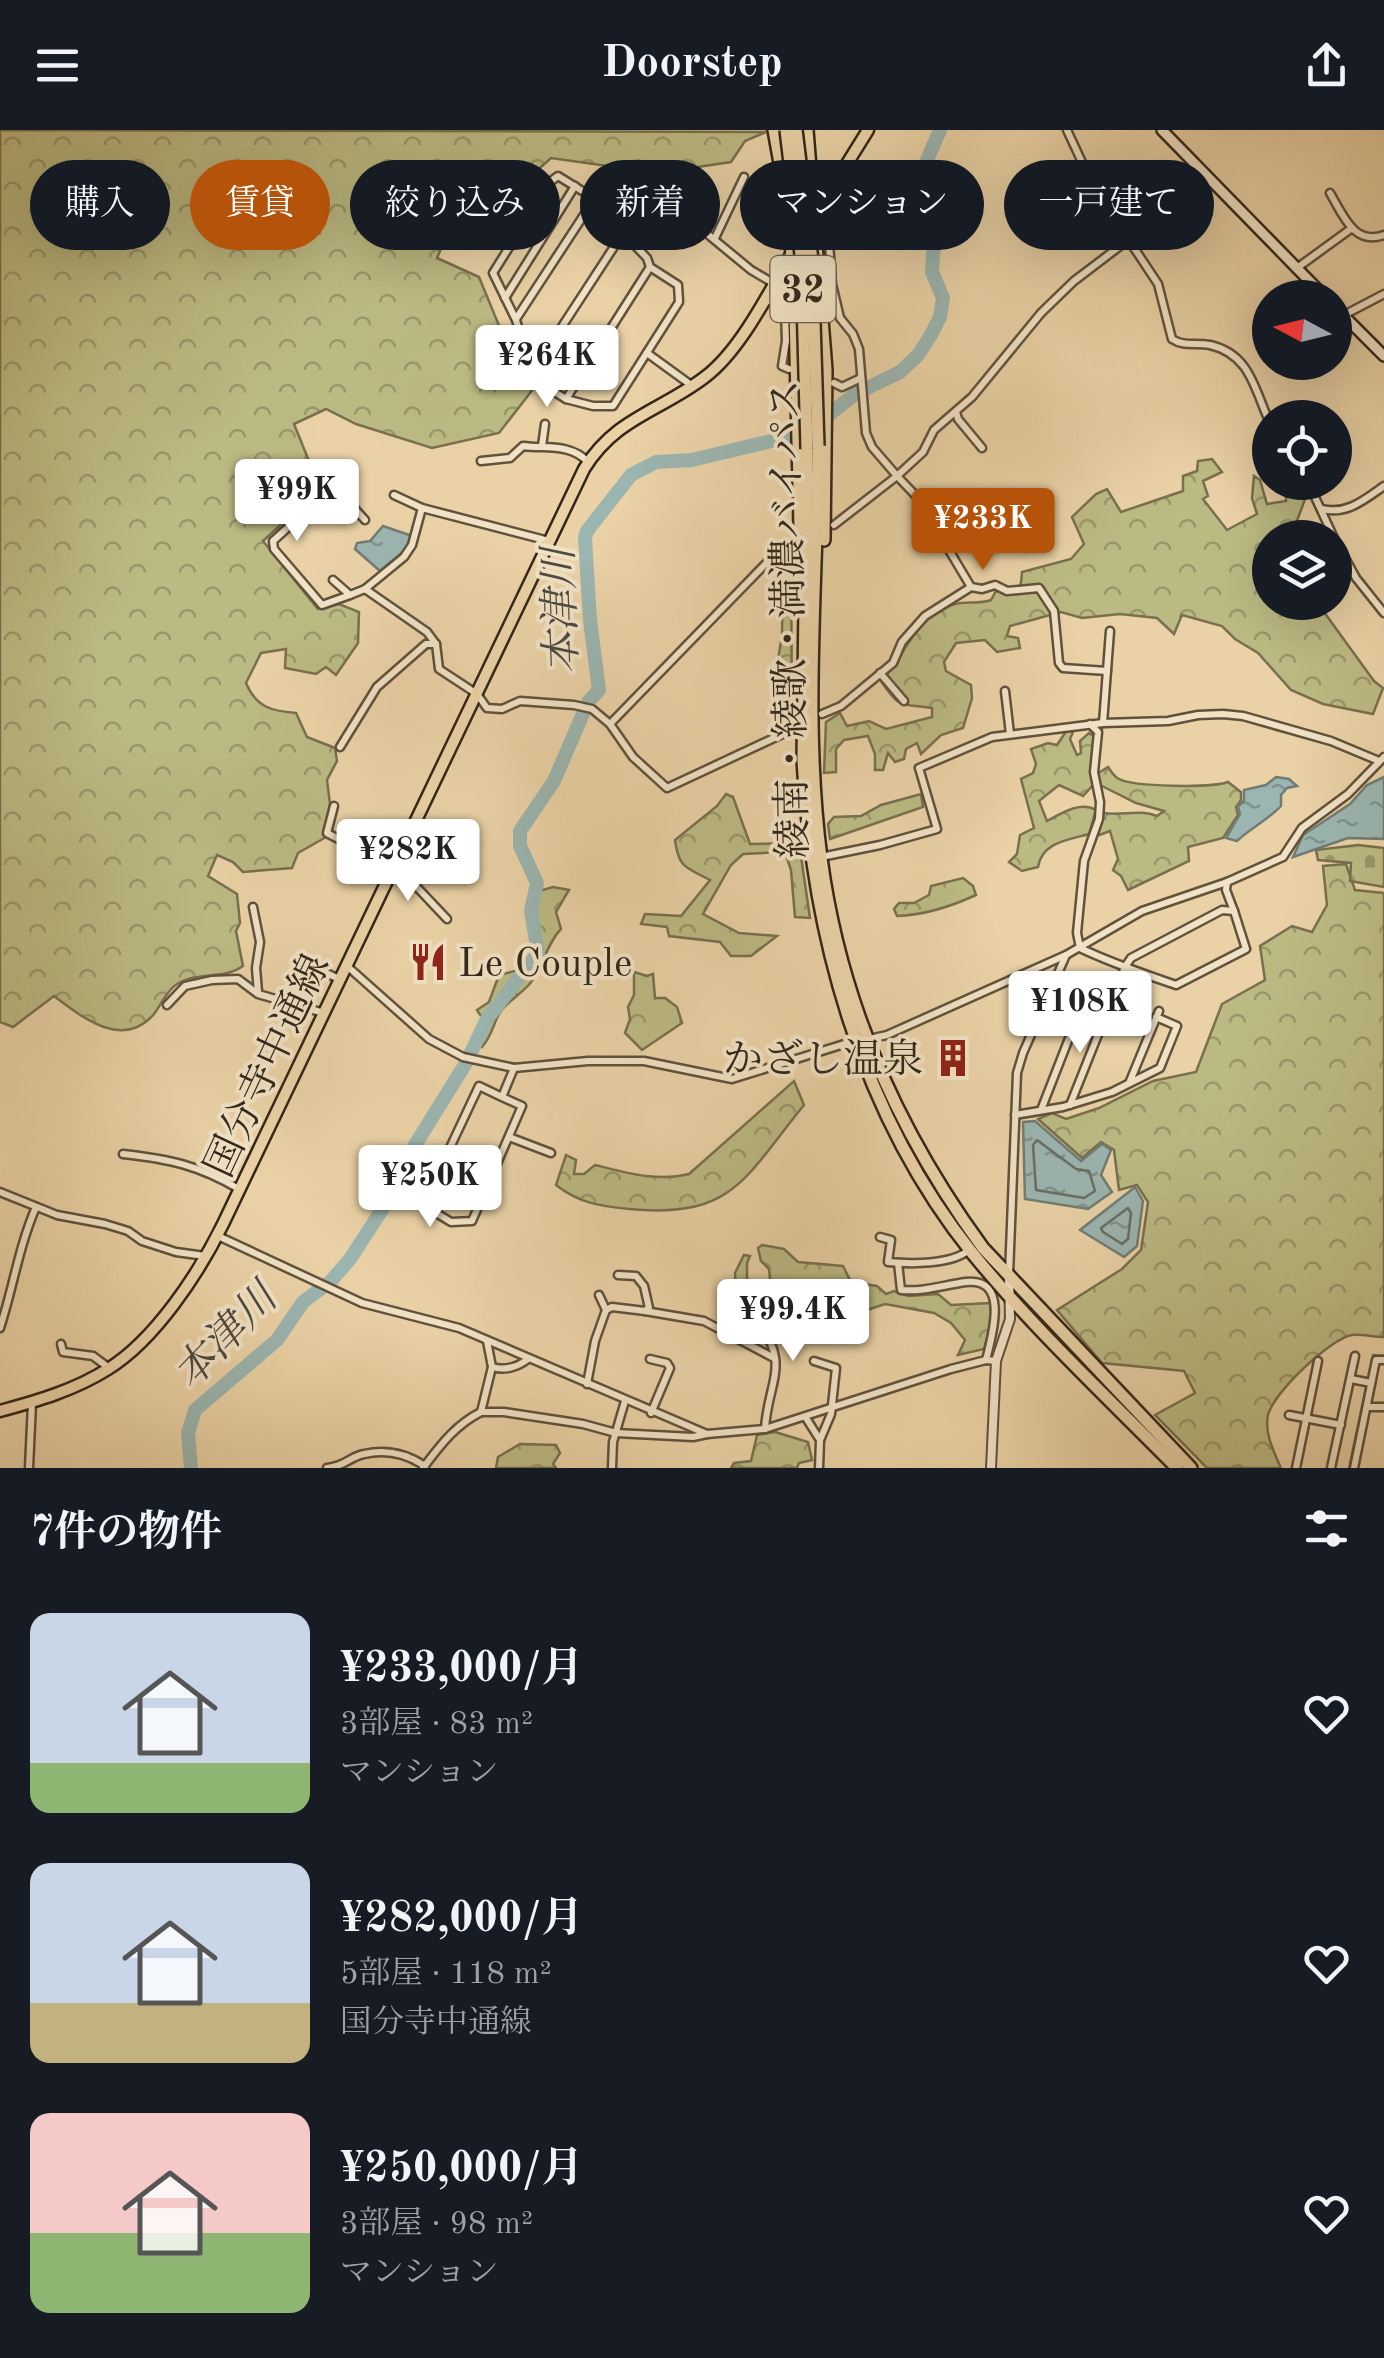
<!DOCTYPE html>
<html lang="ja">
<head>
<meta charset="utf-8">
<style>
	:root { --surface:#171b24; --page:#20242c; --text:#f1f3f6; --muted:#9ea1a6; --accent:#b45309 }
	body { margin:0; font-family:"Old Standard TT","Noto Serif JP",serif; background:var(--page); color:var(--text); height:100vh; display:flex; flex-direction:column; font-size:38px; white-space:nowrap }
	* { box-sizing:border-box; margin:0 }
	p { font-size:32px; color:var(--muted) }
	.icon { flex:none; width:55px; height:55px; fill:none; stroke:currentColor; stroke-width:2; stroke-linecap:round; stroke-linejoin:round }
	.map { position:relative; height:1338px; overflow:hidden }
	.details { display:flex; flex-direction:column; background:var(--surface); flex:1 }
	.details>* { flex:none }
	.hud { position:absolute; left:30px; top:30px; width:1325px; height:90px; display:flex; gap:20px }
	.needle { width:65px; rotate:277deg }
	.fabs { position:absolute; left:1252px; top:150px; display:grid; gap:20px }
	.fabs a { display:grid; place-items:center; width:100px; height:100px; border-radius:50%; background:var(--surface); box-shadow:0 10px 40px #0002; font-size:50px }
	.price { position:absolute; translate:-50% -85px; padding:0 22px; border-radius:10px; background:#fff; color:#222; font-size:32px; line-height:65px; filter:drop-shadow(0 2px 5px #0008) }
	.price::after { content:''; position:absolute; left:50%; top:60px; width:30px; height:22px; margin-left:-15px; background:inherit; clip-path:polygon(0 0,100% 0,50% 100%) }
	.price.on { background:var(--accent); color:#fff }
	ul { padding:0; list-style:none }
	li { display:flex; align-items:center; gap:30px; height:250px; padding:0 30px }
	li span { display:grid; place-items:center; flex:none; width:280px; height:200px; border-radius:20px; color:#555 }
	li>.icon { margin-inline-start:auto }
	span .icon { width:120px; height:120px; fill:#fffc; stroke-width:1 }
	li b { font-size:42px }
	h2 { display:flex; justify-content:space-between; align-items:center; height:120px; padding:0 30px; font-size:42px }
	.tag { padding:0 35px; border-radius:45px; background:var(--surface); box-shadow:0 10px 40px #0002; font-size:35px; line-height:90px }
	.tag.on { background:var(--accent); color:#fff }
	header { display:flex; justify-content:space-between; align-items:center; height:130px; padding:0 30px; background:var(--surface); font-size:45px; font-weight:800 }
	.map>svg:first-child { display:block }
</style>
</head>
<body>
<header><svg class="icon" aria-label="menu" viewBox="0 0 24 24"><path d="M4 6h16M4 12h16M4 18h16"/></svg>Doorstep<svg class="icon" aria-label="share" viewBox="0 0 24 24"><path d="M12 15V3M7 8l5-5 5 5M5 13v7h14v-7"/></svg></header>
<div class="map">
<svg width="1384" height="1338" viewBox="0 0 1384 1338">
	<defs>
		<pattern id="forest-crowns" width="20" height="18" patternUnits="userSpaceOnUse" patternTransform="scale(2.5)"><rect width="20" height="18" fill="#bcba83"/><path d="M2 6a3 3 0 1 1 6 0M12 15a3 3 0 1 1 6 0" fill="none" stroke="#99976a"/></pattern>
		<pattern id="cemetery-stones" width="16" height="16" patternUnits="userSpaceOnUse" patternTransform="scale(2.5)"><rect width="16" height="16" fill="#bcba83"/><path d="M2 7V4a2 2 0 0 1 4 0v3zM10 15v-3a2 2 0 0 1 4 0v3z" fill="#99976a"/></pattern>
		<pattern id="water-ripples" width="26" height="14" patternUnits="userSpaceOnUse" patternTransform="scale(2.5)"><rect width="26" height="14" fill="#9bb5b0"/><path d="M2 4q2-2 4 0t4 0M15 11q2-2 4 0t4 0" fill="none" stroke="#7f938e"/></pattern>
	</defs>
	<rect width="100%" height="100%" fill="#ead2a6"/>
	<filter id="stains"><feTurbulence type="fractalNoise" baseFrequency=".002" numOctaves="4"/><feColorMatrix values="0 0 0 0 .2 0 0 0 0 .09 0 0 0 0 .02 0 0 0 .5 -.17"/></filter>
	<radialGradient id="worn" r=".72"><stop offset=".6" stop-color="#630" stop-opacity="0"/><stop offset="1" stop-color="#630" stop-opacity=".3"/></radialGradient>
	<g fill="url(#forest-crowns)" stroke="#78704e" stroke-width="2.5">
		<path d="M0 0 766 2 745 11 731 32 657 43 551 28 488 84 450 98 437 128 479 147 502 203 537 254 499 303 432 318 356 294 326 279 294 294 313 341 312 366 263 411 318 479 339 474 359 482 358 513 336 545 326 537 316 544 285 538 286 519 261 523 246 553C256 577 271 581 296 583L307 607 335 618 337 631 327 650 330 674 326 707 298 723 292 738 243 742 233 732 217 725 208 746 237 764 240 793 236 801 243 836C224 850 197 841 177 854 167 860 161 875 154 884 123 920 83 888 54 866L13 897 0 892Z"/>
		<path d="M1212 329 1222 342 1203 351 1208 366 1203 369 1227 400 1257 384 1252 368 1254 346 1260 350 1267 374 1286 371V362L1308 361 1291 407 1270 408V472L1326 473 1324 482 1374 551 1383 558 1373 584 1323 574 1291 560 1258 523 1235 509 1222 496 1182 485 1174 504 1157 488 1120 484 1082 488 1061 482 1010 496 1007 506 1018 508 1020 518 997 522 985 510 956 513 944 532 946 541 971 555 972 568 963 598 941 605 921 624 917 613 906 619 904 629 895 632 888 623 883 640H875V624L868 606 844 610 836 619V642L824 643 826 592 840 583 847 596 869 591 886 599 932 587V578C901 573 901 581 881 551 906 525 914 488 952 475 964 470 978 475 991 470L996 461 1014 464 1021 453 1022 442 1071 429 1084 414 1072 387 1096 364 1107 359 1121 382 1183 361V346L1197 341 1198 331Z"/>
		<polygon points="791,422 792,589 776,598 773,561 782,505 783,425"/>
		<path d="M1067 600 1073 602 1070 609 1077 625 1081 623 1080 611 1089 603 1096 608 1093 655 1083 666 1059 655 1039 671 1047 691C1062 683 1080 671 1096 680L1089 704C1068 710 1042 712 1038 737L1022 741 1009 732 1017 724 1020 705 1034 698 1021 649 1033 643 1036 634 1031 619 1048 613 1057 615Z"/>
		<path d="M1108 637C1110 640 1116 648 1119 649 1134 657 1211 658 1228 652L1241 662V670L1236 677 1238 685 1223 708 1188 717 1189 731 1128 760 1121 746 1113 740 1118 729 1110 701 1097 706 1104 683C1122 686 1140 679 1157 686L1164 681 1136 673 1100 655 1097 644Z"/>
		<path d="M726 664 733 667 750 714 799 713 810 788 795 787 791 740 785 722 743 724 731 735 703 784 739 803 777 806 751 826H731L720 812 669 806 667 797 641 794 645 784 681 786 710 750C687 737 679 740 675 710L717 676Z"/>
		<polygon points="921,664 923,677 830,709 828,694 834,687 861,686 881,675"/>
		<path d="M1346 734 1355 760 1384 763V1207C1374 1207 1362 1204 1352 1205 1331 1208 1273 1263 1268 1285 1264 1303 1274 1322 1281 1338H1207L1155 1285 1195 1263 1184 1241 1102 1233 1057 1180 1122 1139 1141 1120 1148 1072 1137 1055 1119 1060 1114 1020 1101 1012 1082 1028 1038 989 1052 983 1066 989 1099 978 1153 951 1196 942 1222 874 1265 850 1260 816 1292 796 1312 802 1327 775 1323 736Z"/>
		<path d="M963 748 973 756 976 765C950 777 925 785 897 786L894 779 899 773H914L929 765 931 756Z"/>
		<path d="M553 757 569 760 556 782 561 799C548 812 544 832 534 848 526 862 509 869 500 882 493 894 492 906 482 917L477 912 487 895 477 880 489 872 499 845 531 837C548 813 530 788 539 761Z"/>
		<polygon points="634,842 647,846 653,844 655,868 665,868 677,877 682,893 642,920 625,903 630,889 628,877 634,865"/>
		<path d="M794 951 804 975C745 1047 734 1089 629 1079 599 1076 579 1073 556 1055L566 1025 576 1030 574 1044H584L595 1035C627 1043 657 1052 689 1044Z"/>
		<polygon points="762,1115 784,1119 798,1132 843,1136 851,1152 877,1156 886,1164 894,1161 908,1166 938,1164 951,1175 990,1173 992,1190 984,1219 958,1225 965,1210 951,1193 934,1183 885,1174 858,1183 803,1171 791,1215 777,1211 776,1196 765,1187 765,1175 736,1161 735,1143 744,1125 750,1126 747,1133 747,1154 771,1157 769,1139 761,1131 758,1118"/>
		<polygon points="775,1302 808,1312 812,1330 799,1333 797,1338 731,1338 734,1333 751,1331 757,1305"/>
		<polygon points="520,1314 556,1315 560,1323 553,1334 556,1338 496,1338 498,1327"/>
	</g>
	<polygon fill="url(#cemetery-stones)" stroke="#78704e" stroke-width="2.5" points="1358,715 1384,718 1384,757 1350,751 1351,733 1318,730 1316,720"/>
	<g fill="url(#water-ripples)" stroke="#717c74" stroke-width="2.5">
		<polygon points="383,396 412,406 404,421 380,441 355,419 357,413 370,411"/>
		<path d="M1276 647 1289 649 1297 656 1287 658 1281 665V676C1269 689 1251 698 1237 711L1226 708 1240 684 1238 676 1244 671V660L1266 655Z"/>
		<polygon points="1384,647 1384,709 1348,708 1293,727 1303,705 1350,674 1367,655"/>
		<polygon points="1035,991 1081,1031 1102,1014 1111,1020 1101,1045 1112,1062 1088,1079 1025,1069 1023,992"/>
		<polygon points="1135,1057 1143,1071 1137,1116 1124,1127 1080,1100"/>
	</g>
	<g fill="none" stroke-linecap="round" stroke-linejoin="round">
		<g stroke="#676e65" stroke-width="2.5">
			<polygon points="1037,1010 1076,1039 1089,1041 1095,1061 1084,1068 1036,1060 1033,1015"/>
			<polygon points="1128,1078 1131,1083 1128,1109 1122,1114 1103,1102 1101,1098"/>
		</g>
		<polyline stroke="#717c74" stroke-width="2.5" points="1349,1338 1373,1225 1384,1226"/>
		<polyline stroke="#9bb5b0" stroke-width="14" points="191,1338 188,1303 195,1280 277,1210 303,1172 331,1151 350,1129 400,1052 415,1015 466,933 487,889 538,823 531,781 537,753 520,716 520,701 554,651 588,572 599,560 590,490 585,408 587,401 631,345 656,332 692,330 788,307 826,287 855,264 900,242 918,225 931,205 940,187 943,168 932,142 934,111 920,60 921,44 940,0"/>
		<g stroke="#61523d" stroke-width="11">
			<g id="minor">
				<path d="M1067 0 1093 56 1158 154 1172 209C1184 217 1196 212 1210 215 1251 224 1255 262 1270 293"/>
				<polygon points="558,46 605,75 623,103 647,128 650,137 678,155 679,172 613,276 593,276 566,269 553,261 526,223 516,190 493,143 550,52"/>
				<polyline points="702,58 694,93 751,140 773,153"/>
				<polyline points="830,63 837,79 829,113 832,154 840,188 853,204 859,219 866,303 872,317 897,346 923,322 934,300 972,267 1041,183 1074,151 1128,110"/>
				<path d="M1330 63C1343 85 1354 116 1384 105"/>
				<polyline points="715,108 744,47"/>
				<polyline points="1297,138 1352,98"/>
				<polyline points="505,168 575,56"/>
				<polyline points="766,168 785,181 786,211 782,236 789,239"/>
				<polyline points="1344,185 1384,164"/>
				<polyline points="516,189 595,68"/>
				<polyline points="647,223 691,255"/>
				<polyline points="537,235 623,103"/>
				<polyline points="834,253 842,257 861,248"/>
				<polyline points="566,269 650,137"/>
				<polyline points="956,282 958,289 982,318"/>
				<polyline points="542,316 545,294"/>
				<path d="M481 331 510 328 523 316C546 319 570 313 588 332"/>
				<polyline points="1308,352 1334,408"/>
				<polyline points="394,365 422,378 549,411"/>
				<path d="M1322 379C1347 385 1364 370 1384 356"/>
				<polyline points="1335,410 1356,448 1384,483"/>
				<polyline points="790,415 779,420 610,594 633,627 667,658 791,600"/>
				<polyline points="333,450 350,465 365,459 404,427 412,415 422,378"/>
				<polyline points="971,457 982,459 995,455 1007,461 1039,458 1054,481 1059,533 1063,538 1107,541"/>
				<polyline points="365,459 427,502 436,514"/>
				<polyline points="350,465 322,475 274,419 273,411 316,372 328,369 355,379 365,390"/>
				<polyline points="880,543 904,571"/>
				<polyline points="1005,561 1010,604"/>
				<polyline points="822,584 841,576 893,533 902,512 925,486 971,457 918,368 897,346 834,395"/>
				<polyline points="1103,593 1110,501"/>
				<polyline points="340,617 377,557 426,514 436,514 439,539 477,564 487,578 502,579 520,571 574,575 592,579 610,594"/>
				<polyline points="334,676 327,703 350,715 390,745"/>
				<polyline points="821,727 880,715 937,699 919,638 992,607 1103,593 1168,591 1198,585 1223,584 1243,586 1331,611 1379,631"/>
				<polyline points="396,735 447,789"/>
				<polyline points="1227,752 1226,760 1234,781"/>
				<polyline points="253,777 260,812 256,838 258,862"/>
				<polyline points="347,836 429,909 463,927 514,938 588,931 644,931 732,949 857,910"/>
				<polyline points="289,873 307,834 339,849"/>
				<polyline points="167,875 185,856 212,850 238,849 258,864 324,883"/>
				<polyline points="869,909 887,905 1066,825 1142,781 1227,752 1283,727 1302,698 1348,664 1384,627"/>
				<polyline points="1130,951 1159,881"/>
				<polyline points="502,967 522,976 472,1091 451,1092 423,1075 479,956 502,967 514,938"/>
				<path d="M1070 975 1125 837 1131 828 1222 780 1234 781 1246 819 1176 855C1144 844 1111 833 1080 818L1077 803 1084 731 1099 689 1100 672 1094 642 1098 602 1090 594"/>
				<polyline points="1041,980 1091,852 1115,861"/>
				<polyline points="1015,985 1063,977 1112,962 1160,938 1177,896 1156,887"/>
				<polyline points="509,1007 551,1023"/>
				<path d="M123 1024C169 1029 198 1035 239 1059"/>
				<polyline points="0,1062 57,1085 105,1094 128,1101 142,1111 176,1122 205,1126"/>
				<polyline points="218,1106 362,1173 459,1198 707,1304 765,1299 951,1239 986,1230 996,1231"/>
				<path d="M880 1107 891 1110 888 1132C910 1134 951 1135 969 1120"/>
				<path d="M898 1133 901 1160C925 1162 943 1155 966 1152 1010 1147 992 1206 986 1230"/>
				<polyline points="1009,1145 1017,943 1023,923 1066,825"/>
				<polyline points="606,1180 612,1177 645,1181 649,1178 644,1156 636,1146 618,1145"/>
				<polyline points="645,1181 704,1191 774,1228"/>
				<path d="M753 1190C794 1229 767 1254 765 1299"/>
				<path d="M0 1198C13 1158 19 1116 36 1077"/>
				<polyline points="61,1214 63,1222 93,1226 109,1238"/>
				<polyline points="650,1229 667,1233 670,1238 651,1283"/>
				<polyline points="814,1231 836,1238 831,1284 820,1310"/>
				<path d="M492 1237C504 1241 518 1237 528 1229"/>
				<polyline points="1351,1249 1371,1253"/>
				<polyline points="587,1254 595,1211 606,1180 599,1165"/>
				<polyline points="1367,1277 1384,1277"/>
				<polyline points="481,1282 504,1282 583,1294 616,1303 693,1307 707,1304"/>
				<polyline points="1289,1285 1341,1295"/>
				<polyline points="806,1288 820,1310 819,1338"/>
				<polyline points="29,1338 32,1273"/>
				<path d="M327 1338C346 1336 349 1327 364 1324 386 1319 407 1324 425 1336"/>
				<path d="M423 1338C440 1316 455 1295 481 1282L492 1237 487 1211"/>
				<polyline points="612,1338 613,1312 625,1271"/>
				<polyline points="1296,1338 1318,1231"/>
				<polyline points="1331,1338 1355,1226"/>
				<polyline points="1354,1338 1376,1230 1384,1230"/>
			</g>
		</g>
		<g stroke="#61523d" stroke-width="12">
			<polyline id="tertiary" points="991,1338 996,1231 1010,1189 1009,1146"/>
		</g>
		<g stroke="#33271a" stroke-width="14">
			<g id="secondary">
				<polyline points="1162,0 1326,168"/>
				<polyline points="1335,177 1384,226"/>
			</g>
		</g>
		<g stroke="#33271a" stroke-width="15">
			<g id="primary">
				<polyline points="812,90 868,0"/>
				<path d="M0 1281C37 1271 75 1260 108 1239 155 1210 199 1143 223 1094L584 339C616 287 661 281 705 247 741 220 770 160 793 121"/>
			</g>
		</g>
		<g stroke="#33271a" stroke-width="16">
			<g id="trunk">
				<polyline points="774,0 789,83 795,169"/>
				<polyline points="807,0 826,240 824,410"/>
				<polyline points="810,35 823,46 839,46"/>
				<polyline points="774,154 790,163 795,181 800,398"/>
				<path d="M818 316C817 452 803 592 821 728 840 871 898 1002 983 1118L1191 1338"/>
				<path d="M807 319 803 630C812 805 861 985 973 1124 1035 1200 1108 1268 1177 1338"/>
			</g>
		</g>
		<use href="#minor" stroke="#f1e2c5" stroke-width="6"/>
		<use href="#tertiary" stroke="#f1e2c5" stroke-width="8"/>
		<use href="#secondary" stroke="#f1e2c5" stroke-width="9"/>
		<use href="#primary" stroke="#ead2a6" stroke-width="10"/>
		<use href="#trunk" stroke="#ead2a6" stroke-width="11"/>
		<g stroke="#33271a" stroke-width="16" stroke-linecap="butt">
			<g id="trunk-bridge">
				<polyline points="786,0 802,133 807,319"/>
				<polyline points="796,0 812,130 818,316"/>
			</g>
		</g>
		<use href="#trunk-bridge" stroke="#ead2a6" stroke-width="11"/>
	</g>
	<defs>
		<g id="restaurant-bare" transform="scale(3)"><path d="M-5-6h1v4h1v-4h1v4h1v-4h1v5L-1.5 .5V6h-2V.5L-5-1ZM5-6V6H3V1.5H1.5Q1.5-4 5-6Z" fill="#8f2418" stroke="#f1e2c5" stroke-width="2.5" paint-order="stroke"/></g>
		<g id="building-bare" transform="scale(3)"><path d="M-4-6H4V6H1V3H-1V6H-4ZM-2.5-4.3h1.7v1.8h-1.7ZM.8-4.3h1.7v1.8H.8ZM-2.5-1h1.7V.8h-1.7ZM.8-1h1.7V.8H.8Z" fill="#8f2418" stroke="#f1e2c5" stroke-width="2.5" paint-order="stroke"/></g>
	</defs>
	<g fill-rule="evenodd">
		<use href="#restaurant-bare" x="428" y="832"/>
		<use href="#building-bare" x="953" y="928"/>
	</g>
	<g text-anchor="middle" stroke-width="8" stroke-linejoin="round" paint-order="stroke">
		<rect fill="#f1e2c5" stroke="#6c5f4d" stroke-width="2.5" x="770.5" y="126" width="65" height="66" rx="8"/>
		<g font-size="38" font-weight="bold" fill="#33271a">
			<text x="803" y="172">32</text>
		</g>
		<g font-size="40" fill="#33271a" stroke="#f1e2c5">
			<text transform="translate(788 489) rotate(-91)" y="14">綾南・綾歌・満濃バイパス</text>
			<text transform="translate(266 935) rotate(-65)" y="14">国分寺中通線</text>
		</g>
		<g font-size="40" fill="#33271a" stroke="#f1e2c5" text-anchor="start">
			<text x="458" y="846">Le Couple</text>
			<text x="923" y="942" text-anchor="end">かざし温泉</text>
		</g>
		<g font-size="42" font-style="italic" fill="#4d4a40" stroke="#f1e2c5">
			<text transform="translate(559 481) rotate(-92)" y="15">本津川</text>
			<text transform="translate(224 1205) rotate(-46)" y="15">本津川</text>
		</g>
	</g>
	<rect width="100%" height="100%" filter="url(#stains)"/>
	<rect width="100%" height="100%" fill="url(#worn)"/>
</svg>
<div class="fabs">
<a><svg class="needle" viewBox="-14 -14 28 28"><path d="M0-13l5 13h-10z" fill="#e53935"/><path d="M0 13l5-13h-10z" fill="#9ea1a6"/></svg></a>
<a><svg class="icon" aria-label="locate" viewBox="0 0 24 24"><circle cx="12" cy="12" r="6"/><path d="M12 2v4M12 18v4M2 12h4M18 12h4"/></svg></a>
<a><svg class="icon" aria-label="layers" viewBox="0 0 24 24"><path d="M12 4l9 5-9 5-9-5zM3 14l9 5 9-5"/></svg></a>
</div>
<b class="price" style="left:547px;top:280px">¥264K</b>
<b class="price" style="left:297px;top:414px">¥99K</b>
<b class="price on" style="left:983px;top:443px">¥233K</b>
<b class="price" style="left:408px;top:774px">¥282K</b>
<b class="price" style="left:1080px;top:926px">¥108K</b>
<b class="price" style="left:430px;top:1100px">¥250K</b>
<b class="price" style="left:793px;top:1234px">¥99.4K</b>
<div class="hud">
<a class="tag">購入</a>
<a class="tag on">賃貸</a>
<a class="tag">絞り込み</a>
<a class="tag">新着</a>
<a class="tag">マンション</a>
<a class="tag">一戸建て</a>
</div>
</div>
<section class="details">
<h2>7件の物件<svg class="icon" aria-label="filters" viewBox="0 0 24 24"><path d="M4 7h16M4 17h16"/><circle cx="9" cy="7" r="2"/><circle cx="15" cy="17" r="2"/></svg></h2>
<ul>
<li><span style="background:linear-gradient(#c9d6e8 75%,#8fb573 0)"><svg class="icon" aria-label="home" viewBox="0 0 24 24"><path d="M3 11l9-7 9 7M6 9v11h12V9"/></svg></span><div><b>¥233,000/月</b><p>3部屋 · 83 m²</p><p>マンション</p></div><svg class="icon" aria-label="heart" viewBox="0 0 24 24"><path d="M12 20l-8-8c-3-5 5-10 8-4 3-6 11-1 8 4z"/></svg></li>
<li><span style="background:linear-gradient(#c9d6e8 70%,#c2b280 0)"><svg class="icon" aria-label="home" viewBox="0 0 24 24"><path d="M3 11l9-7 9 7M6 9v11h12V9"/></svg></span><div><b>¥282,000/月</b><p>5部屋 · 118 m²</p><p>国分寺中通線</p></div><svg class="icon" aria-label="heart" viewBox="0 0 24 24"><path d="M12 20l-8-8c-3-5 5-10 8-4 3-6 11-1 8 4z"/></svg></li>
<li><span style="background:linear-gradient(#f6c9c9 60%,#8fb573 0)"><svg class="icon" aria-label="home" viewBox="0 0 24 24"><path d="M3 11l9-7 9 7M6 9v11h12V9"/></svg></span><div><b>¥250,000/月</b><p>3部屋 · 98 m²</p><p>マンション</p></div><svg class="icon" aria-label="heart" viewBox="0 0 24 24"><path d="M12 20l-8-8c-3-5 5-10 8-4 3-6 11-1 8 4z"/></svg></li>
</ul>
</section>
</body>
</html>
